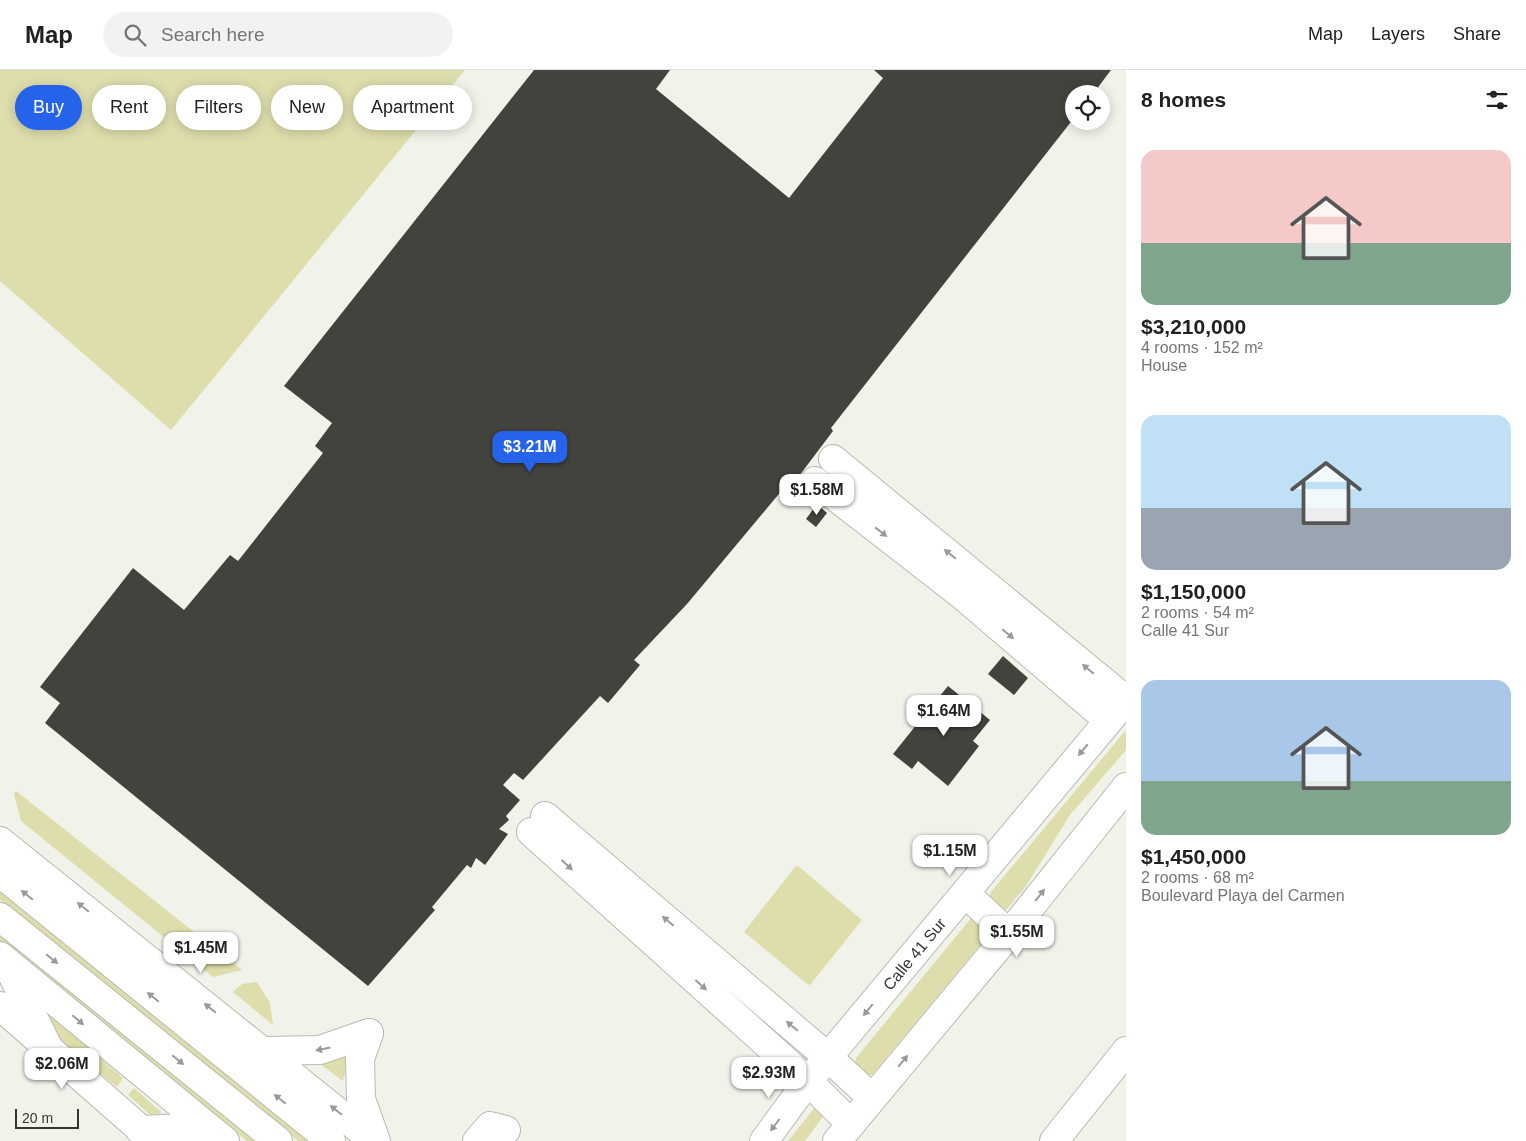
<!DOCTYPE html>
<html lang="en">
<head>
<meta charset="utf-8">
<style>
	:root { --surface:#fff; --page:#f2f2f2; --text:#202124; --muted:#757577; --line:#e0e0e0; --accent:#2563eb }
	body { margin:0; font-family:Helvetica,sans-serif; background:var(--page); color:var(--text); height:100vh; display:flex; flex-direction:column; font-size:19px; white-space:nowrap }
	* { box-sizing:border-box; margin:0 }
	p { font-size:16px; color:var(--muted) }
	.icon { flex:none; width:28px; height:28px; fill:none; stroke:currentColor; stroke-width:2; stroke-linecap:round; stroke-linejoin:round }
	.map { position:relative; flex:1; overflow:hidden }
	.drawer { display:flex; flex-direction:column; background:var(--surface); width:400px }
	.drawer>* { flex:none }
	.hud { position:absolute; left:15px; top:15px; width:475px; height:45px; display:flex; gap:10px }
	.tools { position:absolute; left:1065px; top:15px; display:grid; gap:10px }
	.tools a { display:grid; place-items:center; width:45px; height:45px; border-radius:50%; background:var(--surface); box-shadow:0 2px 12px #0003; font-size:25px }
	.scale { position:absolute; left:15px; bottom:12px; width:64px; box-sizing:border-box; padding-left:5px; border:2px solid #353532; border-top:0; font-size:14px; line-height:18px; white-space:nowrap; color:#353532; -webkit-text-stroke:4px #f1f2e9; paint-order:stroke }
	.price { position:absolute; translate:-50% -42px; padding:0 11px; border-radius:10px; background:#fff; color:#222; font-size:16px; line-height:32px; filter:drop-shadow(0 1px 2px #0008) }
	.price::after { content:''; position:absolute; left:50%; top:30px; width:15px; height:11px; margin-left:-8px; background:inherit; clip-path:polygon(0 0,100% 0,50% 100%) }
	.price.selected { background:var(--accent); color:#fff }
	ul { padding:0; list-style:none }
	li { display:grid; align-content:center; gap:10px; height:265px; padding:0 15px }
	li span { display:grid; place-items:center; height:155px; border-radius:15px; color:#555 }
	li>.icon { margin-inline-start:auto }
	span .icon { width:90px; height:90px; fill:#fffc; stroke-width:1 }
	li b { font-size:21px }
	h2 { display:flex; justify-content:space-between; align-items:center; height:60px; padding:0 15px; font-size:21px }
	.tag { padding:0 18px; border-radius:22px; background:var(--surface); box-shadow:0 2px 12px #0003; font-size:18px; line-height:45px }
	.tag.selected { background:var(--accent); color:#fff }
	header { display:flex; align-items:center; gap:30px; box-sizing:border-box; height:70px; padding:0 25px; background:var(--surface); border-bottom:1px solid var(--line) }
	header strong { font-size:24px }
	nav { display:flex; gap:28px; margin-inline-start:auto; font-size:18px }
	.search { width:350px; height:45px; background:var(--page); display:flex; align-items:center; gap:12px; box-sizing:border-box; padding:0 18px; border-radius:28px; color:var(--muted); font-size:19px }
	main { display:flex; flex:1; min-height:0 }
	.map>svg:first-child { display:block }
</style>
</head>
<body>
<header>
<strong>Map</strong>
<div class="search"><svg class="icon" aria-label="search" viewBox="0 0 24 24"><circle cx="10" cy="10" r="6"/><path d="M15 15l6 6"/></svg>Search here</div>
<nav><a>Map</a><a>Layers</a><a>Share</a></nav>
</header>
<main>
<div class="map">
<svg width="1126" height="1071" viewBox="0 0 1126 1071">
	<rect width="100%" height="100%" fill="#f1f2e9"/>
	<g fill="#deddac">
		<polygon points="0,0 465,0 171,360 0,211"/>
		<polygon points="1126,660 1126,680 1070,745 1026,816 1006,840 1001,842 989,829 991,822"/>
		<polygon points="16,721 242,900 213,907 21,751 14,724"/>
		<polygon points="798,796 862,850 810,915 807,914 744,862 795,797"/>
		<polygon points="0,820 311,1071 298,1071 0,830"/>
		<polygon points="972,847 991,862 873,1004 867,1007 855,994 856,988"/>
		<polygon points="0,860 261,1071 247,1071 0,871"/>
		<polygon points="257,912 270,933 273,955 233,922 242,914"/>
		<polygon points="33,929 90,974 102,990 123,1008 117,1017 52,964"/>
		<polygon points="350,980 343,1011 316,991"/>
		<polygon points="134,1018 161,1042 155,1049 128,1025"/>
		<polygon points="816,1036 825,1044 805,1071 788,1071"/>
	</g>
	<g fill="#43433d">
		<polygon points="534,0 670,0 656,19 789,128 883,8 874,0 1111,0 1093,24 1074,24 1074,48 831,358 833,361 787,422 783,419 687,534 634,590 640,595 608,633 600,626 523,710 514,703 503,715 520,730 506,746 509,750 499,759 508,764 485,795 476,788 471,798 467,795 432,837 435,840 368,916 45,653 60,633 40,617 133,498 184,540 230,485 238,491 323,383 315,376 332,353 284,316"/>
		<polygon points="817,434 827,443 816,457 806,449"/>
		<polygon points="1003,586 1028,608 1014,625 988,604"/>
		<polygon points="948,616 990,650 973,671 979,676 948,716 918,691 912,699 893,684 917,654 914,651 922,641 925,644"/>
	</g>
	<g fill="none" stroke-linecap="round" stroke-linejoin="round">
		<g stroke="#babab2" stroke-width="30">
			<g id="minor">
				<polyline points="833,389 1126,630"/>
				<polyline points="815,411 963,526 1108,650"/>
				<polyline points="545,746 829,988 872,1028"/>
				<polyline points="531,762 808,1011 851,1054"/>
				<polyline points="0,936 154,1071"/>
				<polyline points="369,963 360,989 361,1029 376,1071"/>
				<polyline points="264,981 320,980 369,963"/>
				<polyline points="477,1071 490,1056 506,1060"/>
				<polyline points="1054,1071 1126,981"/>
			</g>
		</g>
		<g stroke="#babab2" stroke-width="30">
			<g id="major">
				<polyline points="0,771 374,1071"/>
				<polyline points="965,823 1009,864"/>
				<polyline points="0,886 225,1071"/>
				<polyline points="9,898 50,981"/>
				<polyline points="140,1060 207,1057"/>
				<path id="s1" d="M764 1071 808 1011 1126 630"/>
				<polyline points="837,1071 1009,864 1126,717"/>
			</g>
		</g>
		<g stroke="#babab2" stroke-width="30">
			<g id="highway">
				<polyline points="0,803 331,1071"/>
				<polyline points="0,847 278,1071"/>
			</g>
		</g>
		<use href="#minor" stroke="#fff" stroke-width="28"/>
		<use href="#major" stroke="#fff" stroke-width="28"/>
		<use href="#highway" stroke="#fff" stroke-width="28"/>
	</g>
	<defs><path id="oneway-solid" d="M-6-.8H1V-3.2L6.5 0L1 3.2V.8H-6Z" transform="scale(1.25)"/></defs>
	<g fill="#9a9a98">
		<use href="#oneway-solid" transform="translate(881 462) rotate(38)"/>
		<use href="#oneway-solid" transform="translate(950 484) rotate(-141)"/>
		<use href="#oneway-solid" transform="translate(1008 564) rotate(40)"/>
		<use href="#oneway-solid" transform="translate(1088 599) rotate(-140)"/>
		<use href="#oneway-solid" transform="translate(1083 680) rotate(130)"/>
		<use href="#oneway-solid" transform="translate(567 795) rotate(42)"/>
		<use href="#oneway-solid" transform="translate(27 825) rotate(-141)"/>
		<use href="#oneway-solid" transform="translate(1040 825) rotate(-52)"/>
		<use href="#oneway-solid" transform="translate(83 837) rotate(-141)"/>
		<use href="#oneway-solid" transform="translate(668 851) rotate(-140)"/>
		<use href="#oneway-solid" transform="translate(52 889) rotate(39)"/>
		<use href="#oneway-solid" transform="translate(701 915) rotate(42)"/>
		<use href="#oneway-solid" transform="translate(153 927) rotate(-141)"/>
		<use href="#oneway-solid" transform="translate(210 938) rotate(-141)"/>
		<use href="#oneway-solid" transform="translate(868 940) rotate(129)"/>
		<use href="#oneway-solid" transform="translate(78 950) rotate(40)"/>
		<use href="#oneway-solid" transform="translate(792 956) rotate(-140)"/>
		<use href="#oneway-solid" transform="translate(323 979) rotate(169)"/>
		<use href="#oneway-solid" transform="translate(178 990) rotate(39)"/>
		<use href="#oneway-solid" transform="translate(903 991) rotate(-50)"/>
		<use href="#oneway-solid" transform="translate(280 1029) rotate(-141)"/>
		<use href="#oneway-solid" transform="translate(336 1040) rotate(-141)"/>
		<use href="#oneway-solid" transform="translate(775 1055) rotate(127)"/>
	</g>
	<g text-anchor="middle" stroke-width="5" stroke-linejoin="round" paint-order="stroke">
		<g font-size="16" fill="#353532" stroke="#f1f2e9">
			<text dy="6" stroke="none"><textPath href="#s1" startOffset="240">Calle 41 Sur</textPath></text>
		</g>
	</g>
</svg>
<div class="tools">
<a><svg class="icon" aria-label="locate" viewBox="0 0 24 24"><circle cx="12" cy="12" r="6"/><path d="M12 2v4M12 18v4M2 12h4M18 12h4"/></svg></a>
</div>
<div class="scale">20 m</div>
<b class="price selected" style="left:530px;top:403px">$3.21M</b>
<b class="price" style="left:817px;top:446px">$1.58M</b>
<b class="price" style="left:944px;top:667px">$1.64M</b>
<b class="price" style="left:950px;top:807px">$1.15M</b>
<b class="price" style="left:1017px;top:888px">$1.55M</b>
<b class="price" style="left:201px;top:904px">$1.45M</b>
<b class="price" style="left:62px;top:1020px">$2.06M</b>
<b class="price" style="left:769px;top:1029px">$2.93M</b>
<div class="hud">
<a class="tag selected">Buy</a>
<a class="tag">Rent</a>
<a class="tag">Filters</a>
<a class="tag">New</a>
<a class="tag">Apartment</a>
</div>
</div>
<section class="drawer">
<h2>8 homes<svg class="icon" aria-label="filters" viewBox="0 0 24 24"><path d="M4 7h16M4 17h16"/><circle cx="9" cy="7" r="2"/><circle cx="15" cy="17" r="2"/></svg></h2>
<ul>
<li><span style="background:linear-gradient(#f6c9c9 60%,#7fa58c 0)"><svg class="icon" aria-label="home" viewBox="0 0 24 24"><path d="M3 11l9-7 9 7M6 9v11h12V9"/></svg></span><div><b>$3,210,000</b><p>4 rooms · 152 m²</p><p>House</p></div></li>
<li><span style="background:linear-gradient(#bfe0f5 60%,#9aa5b1 0)"><svg class="icon" aria-label="home" viewBox="0 0 24 24"><path d="M3 11l9-7 9 7M6 9v11h12V9"/></svg></span><div><b>$1,150,000</b><p>2 rooms · 54 m²</p><p>Calle 41 Sur</p></div></li>
<li><span style="background:linear-gradient(#a9c7e8 65%,#7fa58c 0)"><svg class="icon" aria-label="home" viewBox="0 0 24 24"><path d="M3 11l9-7 9 7M6 9v11h12V9"/></svg></span><div><b>$1,450,000</b><p>2 rooms · 68 m²</p><p>Boulevard Playa del Carmen</p></div></li>
</ul>
</section>
</main>
</body>
</html>
